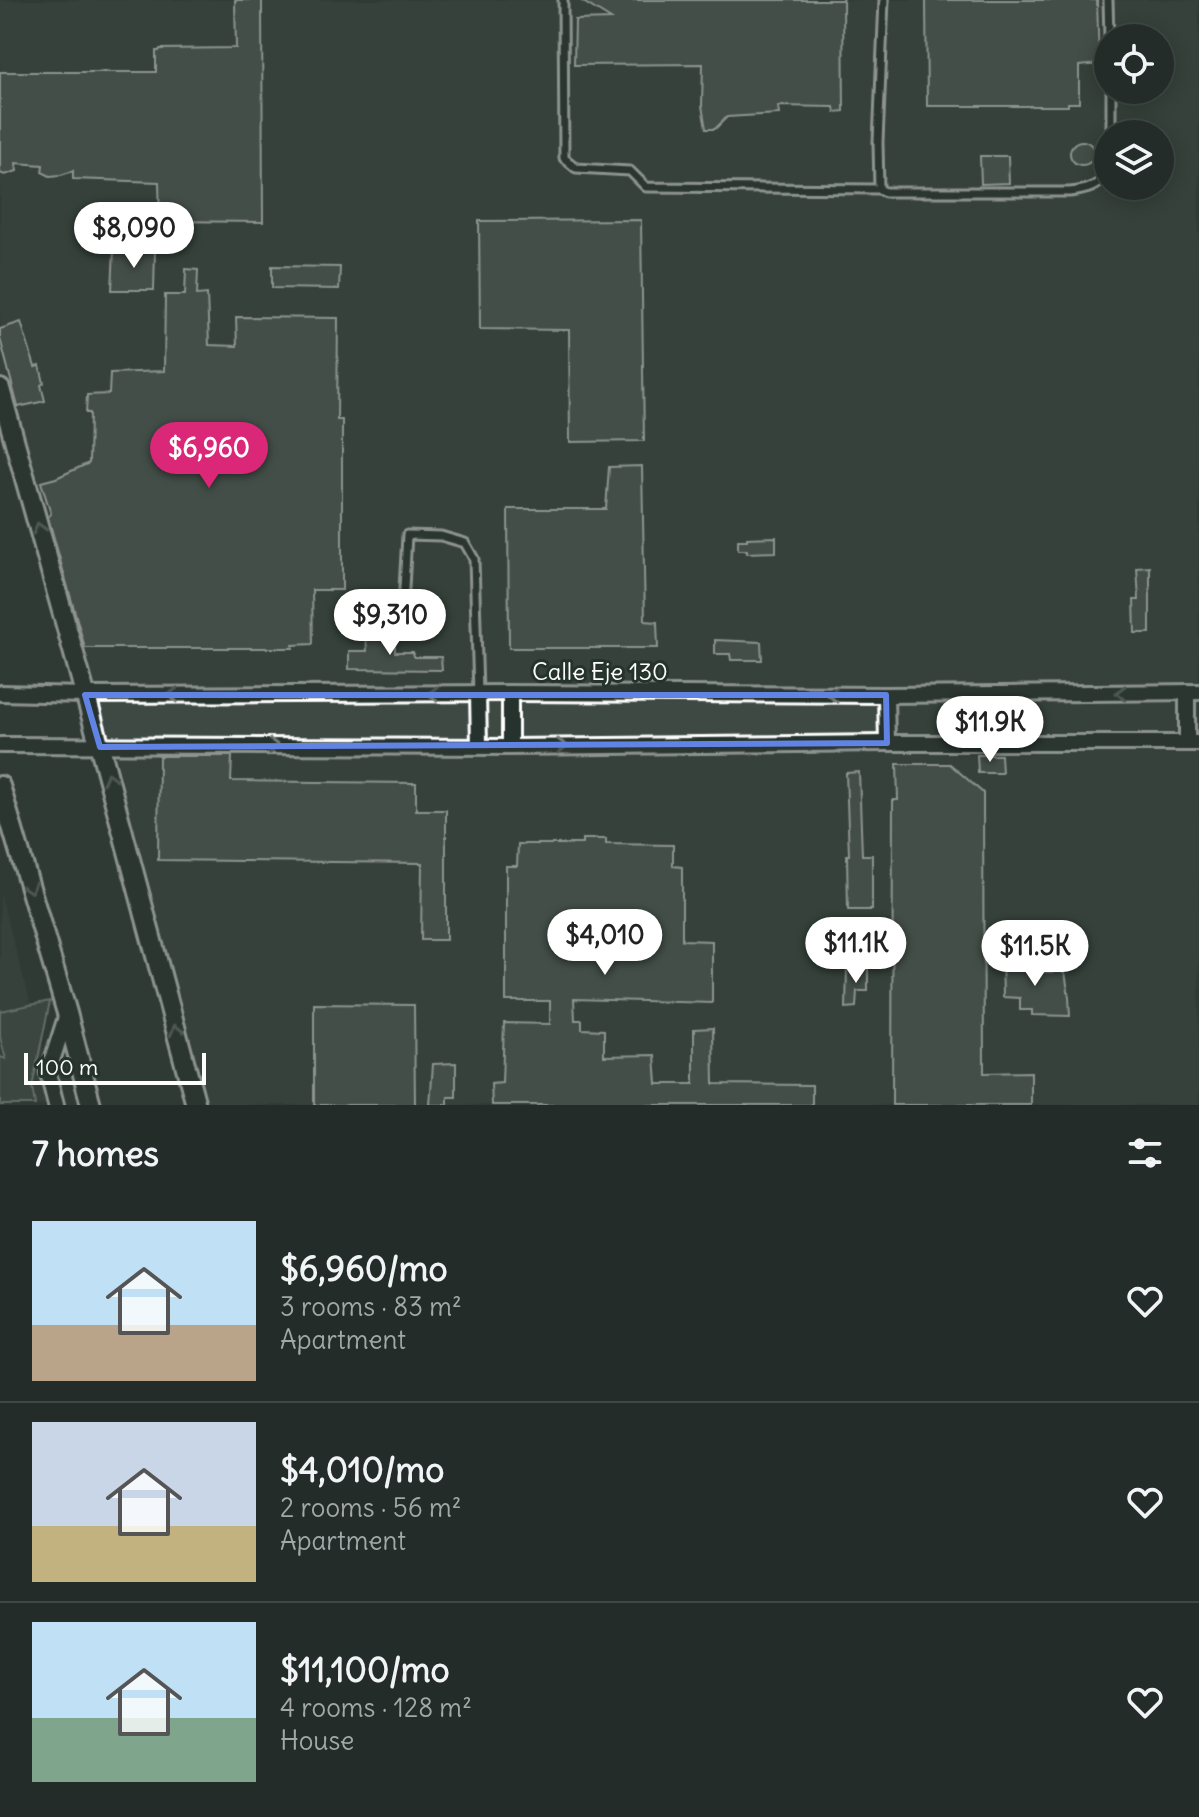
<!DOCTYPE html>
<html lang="en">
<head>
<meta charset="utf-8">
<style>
	:root { --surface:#232c28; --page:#2f3834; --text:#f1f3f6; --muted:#a3a7a8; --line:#404845; --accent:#db2777 }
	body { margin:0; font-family:Delius,sans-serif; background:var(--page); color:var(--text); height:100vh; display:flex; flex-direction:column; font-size:30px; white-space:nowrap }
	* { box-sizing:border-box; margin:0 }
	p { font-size:26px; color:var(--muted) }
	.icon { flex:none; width:44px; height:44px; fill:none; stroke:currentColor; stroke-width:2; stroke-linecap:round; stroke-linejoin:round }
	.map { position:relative; height:1105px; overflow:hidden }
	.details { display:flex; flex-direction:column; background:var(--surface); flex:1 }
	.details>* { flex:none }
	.tools { position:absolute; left:1094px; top:24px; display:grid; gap:16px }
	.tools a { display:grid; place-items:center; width:80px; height:80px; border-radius:50%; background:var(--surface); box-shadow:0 4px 20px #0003,0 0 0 2px var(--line); font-size:40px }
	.scale { position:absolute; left:24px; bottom:20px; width:182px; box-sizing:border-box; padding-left:8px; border:4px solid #fff; border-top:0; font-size:22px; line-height:28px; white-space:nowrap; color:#fff; -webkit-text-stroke:6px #26332d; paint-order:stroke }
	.price { position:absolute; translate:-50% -68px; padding:0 18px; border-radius:28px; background:#fff; color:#222; font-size:26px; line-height:52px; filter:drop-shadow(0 2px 4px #0008) }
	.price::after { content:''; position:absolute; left:50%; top:48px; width:24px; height:18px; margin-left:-12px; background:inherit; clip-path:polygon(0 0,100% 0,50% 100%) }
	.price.active { background:var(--accent); color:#fff }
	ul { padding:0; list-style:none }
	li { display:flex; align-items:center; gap:24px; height:200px; padding:0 32px }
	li+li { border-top:2px solid var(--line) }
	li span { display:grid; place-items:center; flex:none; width:224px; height:160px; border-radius:0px; color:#555 }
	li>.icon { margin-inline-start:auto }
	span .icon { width:96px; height:96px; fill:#fffc; stroke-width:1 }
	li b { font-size:34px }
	h2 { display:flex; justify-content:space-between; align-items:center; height:96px; padding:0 32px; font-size:34px }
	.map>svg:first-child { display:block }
</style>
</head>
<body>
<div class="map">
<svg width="1199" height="1105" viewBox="0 0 1199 1105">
	<rect width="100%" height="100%" fill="#2f3b35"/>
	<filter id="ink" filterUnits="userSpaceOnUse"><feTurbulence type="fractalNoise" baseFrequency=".0125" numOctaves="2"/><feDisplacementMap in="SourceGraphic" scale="16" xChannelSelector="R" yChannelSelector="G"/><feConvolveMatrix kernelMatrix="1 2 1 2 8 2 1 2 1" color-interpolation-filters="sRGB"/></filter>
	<g filter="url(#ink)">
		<g fill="#3c4842" fill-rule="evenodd">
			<path d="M0 0H1199V1105H195L0 410ZM1108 38H1160V90H1108ZM1108 134H1160V186H1108Z"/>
			<polygon points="0,893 59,1105 0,1105"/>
		</g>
		<polygon fill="#4a544f" stroke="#a4aaa7" stroke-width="2" points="50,1001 32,1087 35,1105 0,1105 0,1057 6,1059 0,1037 0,1011"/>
		<g fill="#5b6661" stroke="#fff" stroke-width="2">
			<polygon points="235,0 262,0 263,222 160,221 159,182 73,179 73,171 61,175 50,176 42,172 43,165 16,163 17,171 5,175 0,173 0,72 156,72 156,51 159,51 160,49 236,48"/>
			<polygon points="580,0 843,0 844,111 835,112 834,107 778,106 779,114 727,117 715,129 706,129 702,106 703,64 574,65 575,20 611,19"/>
			<polygon points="926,0 1097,0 1099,64 1079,66 1079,103 1068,103 1068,106 927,106"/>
			<circle cx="1082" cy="153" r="12"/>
			<polygon points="980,156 1008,156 1009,183 981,184"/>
			<polygon points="641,220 644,441 570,442 569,330 480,329 479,221"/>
			<polygon points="114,249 155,250 154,290 112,290"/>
			<polygon points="272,266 340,267 339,289 272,288"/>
			<polygon points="186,269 198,270 197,295 207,294 209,345 237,346 236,317 338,318 337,420 342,420 342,590 312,590 313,644 293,645 293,648 85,648 48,517 51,514 41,482 56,478 89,463 90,413 86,413 87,395 109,394 110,373 164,371 165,295 185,295"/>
			<polygon points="21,322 35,367 40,366 44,383 41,385 45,401 18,407 0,338 0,329"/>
			<polygon points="642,466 645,621 657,622 658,648 509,648 508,509 606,509 609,467"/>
			<polygon points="776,537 776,552 747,553 747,550 738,550 738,540 747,540 747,538"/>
			<polygon points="1150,567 1150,633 1135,633 1134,600 1139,600 1137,568"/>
			<polygon points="366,636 395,636 395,652 413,652 414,657 441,657 442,670 349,669 349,651 367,651"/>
			<polygon points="715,640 761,642 762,660 731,660 730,654 715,654"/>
			<polygon points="977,755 1001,755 1002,773 978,773"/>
			<polygon points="159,756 232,756 231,781 416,783 416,810 446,810 446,940 421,940 422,863 158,860"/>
			<polygon points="897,764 950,764 983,793 984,1073 1031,1072 1031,1105 892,1105 893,800 898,800"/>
			<polygon points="859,772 862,855 872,855 872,910 848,910 847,855 849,855 846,773"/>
			<polygon points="582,839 606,839 606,844 673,845 673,866 682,867 682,940 712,941 712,1003 574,999 575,1020 582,1020 582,1029 604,1030 604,1056 655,1055 657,1084 694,1084 694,1029 713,1028 714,1084 812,1085 812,1105 492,1105 491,1084 502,1083 504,1023 550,1024 550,1001 506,1001 506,866 517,866 518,844 582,844"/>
			<polygon points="1002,956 1030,957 1030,972 1065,972 1069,997 1070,1016 1032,1015 1032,1010 1020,1010 1020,998 1003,997"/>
			<polygon points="847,967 868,969 868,991 857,991 856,1007 846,1008"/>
			<polygon points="314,1004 414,1005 415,1105 314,1105"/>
			<polygon points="456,1063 456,1097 448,1097 448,1105 430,1105 433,1064"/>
		</g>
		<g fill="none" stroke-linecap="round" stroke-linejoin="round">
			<g stroke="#fff" stroke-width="13">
				<g id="service">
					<path d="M563 0 564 158 576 168 630 171 646 187 879 189 885 192H1070C1087 190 1099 187 1108 172"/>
					<polyline points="1108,0 1109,38"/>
					<polyline points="1111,90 1111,134"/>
					<polyline points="879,189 878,142 884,0"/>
					<polyline points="403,606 407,535 441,536 465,543 474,559 478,693"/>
				</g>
			</g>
			<g stroke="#fff" stroke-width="20">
				<g id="minor">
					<polyline points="0,693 85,695 510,693 886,695 1199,692"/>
					<polyline points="478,693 479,746"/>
					<polyline points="510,693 510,747"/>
					<polyline points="886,695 887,743"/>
					<polyline points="1187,743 1187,692"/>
					<polyline points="0,745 510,747 887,743 1199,743"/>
					<polyline points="56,1105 48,1073 67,1014"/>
				</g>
			</g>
			<g stroke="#fff" stroke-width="24">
				<g id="tertiary">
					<polyline points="0,389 100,747 196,1105"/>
					<polyline points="0,786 67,1013 91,1105"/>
				</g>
			</g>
			<use href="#service" stroke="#26332d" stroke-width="7"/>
			<use href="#minor" stroke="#26332d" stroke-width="14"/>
			<use href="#tertiary" stroke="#26332d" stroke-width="18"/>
		</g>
		<defs><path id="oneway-chevron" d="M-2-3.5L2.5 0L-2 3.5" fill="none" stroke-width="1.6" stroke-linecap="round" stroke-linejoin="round" transform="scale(2)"/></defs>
		<g stroke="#727a76">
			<use href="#oneway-chevron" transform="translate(39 528) rotate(-106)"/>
			<use href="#oneway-chevron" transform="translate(1121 693) rotate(179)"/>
			<use href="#oneway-chevron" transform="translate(433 694) rotate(180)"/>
			<use href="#oneway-chevron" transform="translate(173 695) rotate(180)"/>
			<use href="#oneway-chevron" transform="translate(833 695) rotate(-180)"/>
			<use href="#oneway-chevron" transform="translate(274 746)"/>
			<use href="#oneway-chevron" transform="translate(562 746) rotate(-1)"/>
			<use href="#oneway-chevron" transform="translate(109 778) rotate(-105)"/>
			<use href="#oneway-chevron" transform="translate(30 888) rotate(73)"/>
			<use href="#oneway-chevron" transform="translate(176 1030) rotate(-105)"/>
		</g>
	</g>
	<path d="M0 0H1199V1105H0ZM85 695H886L887 743 100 747Z" fill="#2f3b35" fill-opacity=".55" fill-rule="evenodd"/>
	<path fill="none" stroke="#6183e4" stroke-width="6" stroke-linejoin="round" d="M85 695H886L887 743 100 747Z"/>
	<g text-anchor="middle" stroke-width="6" stroke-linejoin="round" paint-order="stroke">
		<g font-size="24" fill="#fff" stroke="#26332d">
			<text x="600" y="680">Calle Eje 130</text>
		</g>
	</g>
</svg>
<div class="tools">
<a><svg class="icon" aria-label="locate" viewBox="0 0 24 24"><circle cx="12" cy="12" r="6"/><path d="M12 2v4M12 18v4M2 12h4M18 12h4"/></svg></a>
<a><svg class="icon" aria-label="layers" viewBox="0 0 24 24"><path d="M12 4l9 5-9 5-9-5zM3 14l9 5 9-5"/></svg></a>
</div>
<div class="scale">100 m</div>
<b class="price" style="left:134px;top:270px">$8,090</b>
<b class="price active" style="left:209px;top:490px">$6,960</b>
<b class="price" style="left:390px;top:657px">$9,310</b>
<b class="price" style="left:990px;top:764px">$11.9K</b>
<b class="price" style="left:605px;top:977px">$4,010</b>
<b class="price" style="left:856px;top:985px">$11.1K</b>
<b class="price" style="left:1035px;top:988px">$11.5K</b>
</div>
<section class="details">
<h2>7 homes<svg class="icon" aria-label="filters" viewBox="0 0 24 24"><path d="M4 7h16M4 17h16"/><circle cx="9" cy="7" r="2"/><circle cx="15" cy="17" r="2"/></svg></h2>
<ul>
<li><span style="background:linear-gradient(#bfe0f5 65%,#b9a48a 0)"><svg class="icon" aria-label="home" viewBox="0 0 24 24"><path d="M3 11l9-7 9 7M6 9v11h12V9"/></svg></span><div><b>$6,960/mo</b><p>3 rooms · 83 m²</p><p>Apartment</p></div><svg class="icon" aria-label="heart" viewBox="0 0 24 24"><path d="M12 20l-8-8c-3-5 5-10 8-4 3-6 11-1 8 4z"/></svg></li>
<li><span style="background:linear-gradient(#c9d6e8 65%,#c2b280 0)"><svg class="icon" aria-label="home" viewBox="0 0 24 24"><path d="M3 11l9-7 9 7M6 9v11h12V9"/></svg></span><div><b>$4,010/mo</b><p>2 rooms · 56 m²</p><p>Apartment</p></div><svg class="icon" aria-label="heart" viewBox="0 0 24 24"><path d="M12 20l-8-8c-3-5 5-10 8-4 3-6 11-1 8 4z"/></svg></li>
<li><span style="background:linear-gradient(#bfe0f5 60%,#7fa58c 0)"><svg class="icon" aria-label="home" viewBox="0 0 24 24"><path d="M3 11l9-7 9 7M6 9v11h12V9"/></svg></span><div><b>$11,100/mo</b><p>4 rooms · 128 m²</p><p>House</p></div><svg class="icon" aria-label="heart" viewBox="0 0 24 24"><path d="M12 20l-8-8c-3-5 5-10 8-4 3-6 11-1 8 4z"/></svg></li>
</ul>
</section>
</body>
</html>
